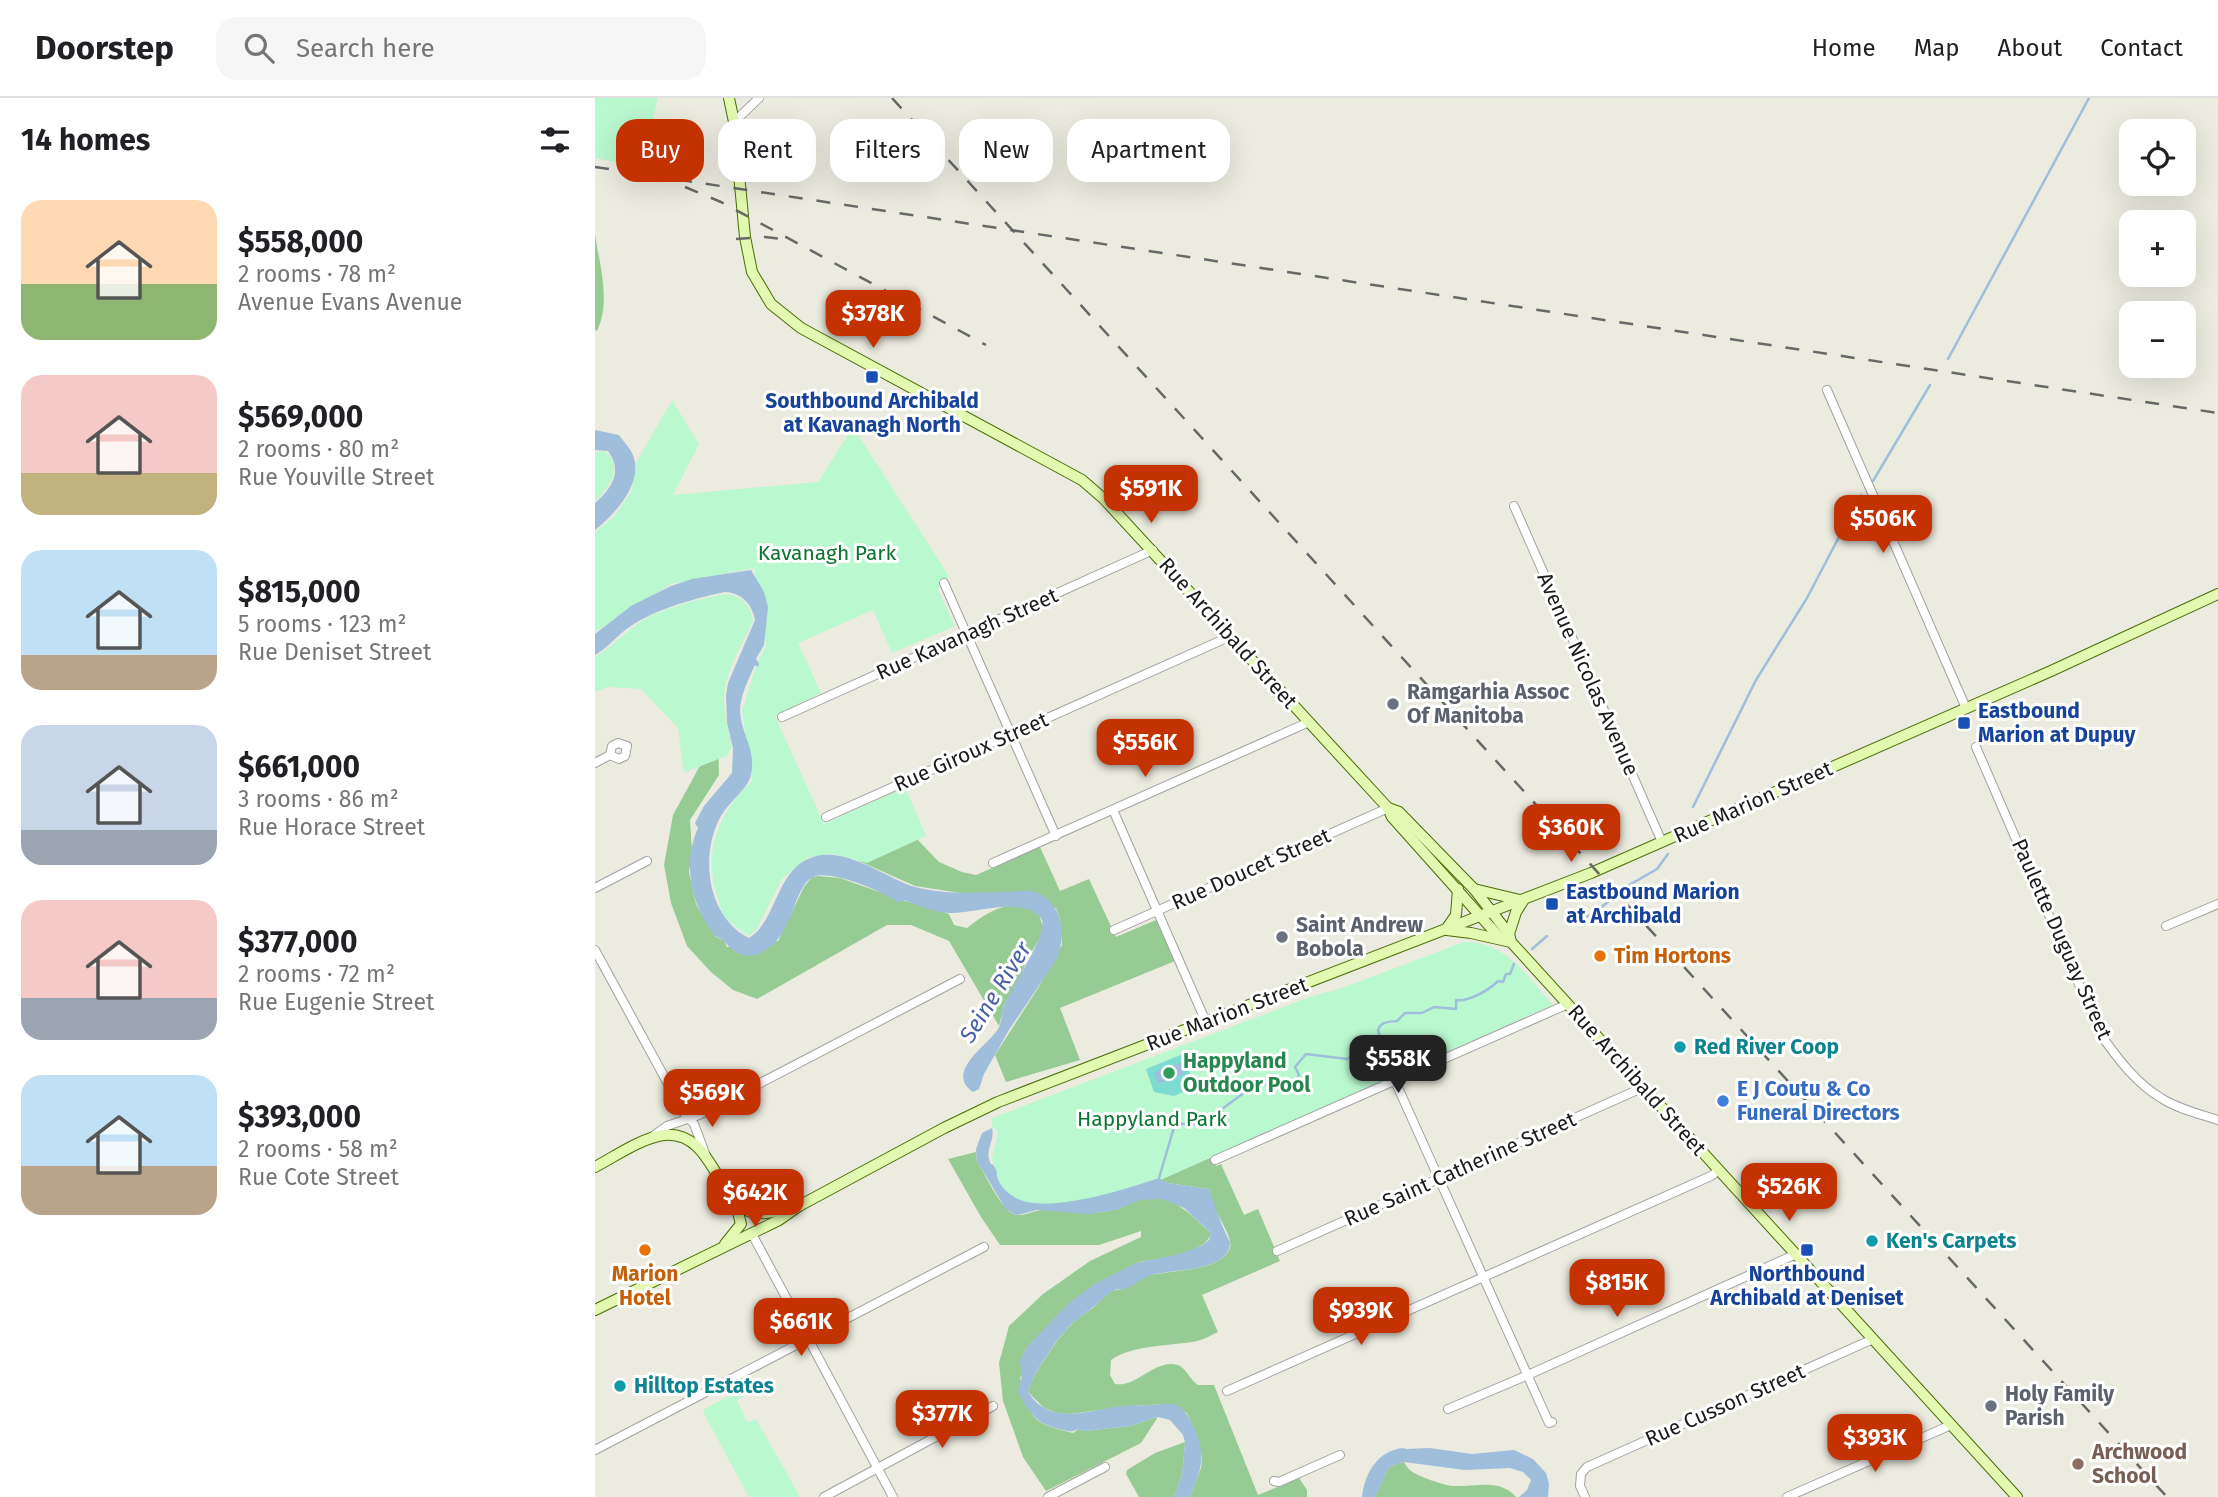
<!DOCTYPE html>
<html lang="en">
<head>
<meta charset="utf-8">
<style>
	:root { --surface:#fff; --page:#f6f6f6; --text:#202124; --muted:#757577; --line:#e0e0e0; --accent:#c43201 }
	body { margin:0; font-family:"Fira Sans",sans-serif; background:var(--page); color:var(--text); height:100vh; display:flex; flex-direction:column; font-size:26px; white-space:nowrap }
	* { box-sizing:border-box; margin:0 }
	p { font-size:23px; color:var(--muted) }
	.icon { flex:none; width:38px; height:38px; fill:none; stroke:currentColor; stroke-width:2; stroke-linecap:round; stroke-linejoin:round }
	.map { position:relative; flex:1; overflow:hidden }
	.sheet { display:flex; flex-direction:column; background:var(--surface); width:595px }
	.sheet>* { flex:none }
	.top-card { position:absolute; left:21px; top:21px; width:665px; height:63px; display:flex; gap:14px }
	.tools { position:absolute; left:1524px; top:21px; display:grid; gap:14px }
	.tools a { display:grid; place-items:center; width:77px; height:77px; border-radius:14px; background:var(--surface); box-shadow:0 7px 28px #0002; font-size:35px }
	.price { position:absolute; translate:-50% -60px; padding:0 16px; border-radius:14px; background:var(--accent); color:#fff; font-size:23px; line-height:46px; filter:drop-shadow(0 2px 4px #0008) }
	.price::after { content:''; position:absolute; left:50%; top:42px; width:21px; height:16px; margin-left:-10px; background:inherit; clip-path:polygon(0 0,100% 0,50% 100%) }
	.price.selected { background:#222; color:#fff }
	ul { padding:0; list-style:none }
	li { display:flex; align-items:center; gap:21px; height:175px; padding:0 21px }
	li span { display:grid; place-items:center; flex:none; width:196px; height:140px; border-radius:21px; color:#555 }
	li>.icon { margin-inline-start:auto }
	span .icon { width:84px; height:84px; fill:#fffc; stroke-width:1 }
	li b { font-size:30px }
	h2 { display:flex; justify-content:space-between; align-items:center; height:84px; padding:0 21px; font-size:30px }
	.chip { padding:0 24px; border-radius:21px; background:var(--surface); box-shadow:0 7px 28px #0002; font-size:24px; line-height:63px }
	.chip.selected { background:var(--accent); color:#fff }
	header { display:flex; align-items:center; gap:42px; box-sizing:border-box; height:98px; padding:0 35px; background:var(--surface); border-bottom:2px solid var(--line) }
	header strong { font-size:33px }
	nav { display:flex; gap:38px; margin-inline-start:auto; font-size:24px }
	.search { width:490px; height:63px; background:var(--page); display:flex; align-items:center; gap:18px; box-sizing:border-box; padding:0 24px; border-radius:21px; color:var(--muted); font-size:26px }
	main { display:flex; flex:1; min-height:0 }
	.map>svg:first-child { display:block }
</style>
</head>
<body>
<header>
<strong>Doorstep</strong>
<div class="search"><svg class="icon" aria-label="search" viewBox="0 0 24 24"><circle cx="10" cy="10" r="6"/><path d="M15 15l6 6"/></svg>Search here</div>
<nav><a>Home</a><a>Map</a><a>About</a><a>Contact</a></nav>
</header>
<main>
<section class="sheet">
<h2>14 homes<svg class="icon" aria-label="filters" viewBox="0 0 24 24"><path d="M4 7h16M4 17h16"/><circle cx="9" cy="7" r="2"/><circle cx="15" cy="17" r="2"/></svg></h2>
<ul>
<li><span style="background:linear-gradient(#ffd9b3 60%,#8fb573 0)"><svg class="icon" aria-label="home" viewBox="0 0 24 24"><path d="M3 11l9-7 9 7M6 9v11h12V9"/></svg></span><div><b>$558,000</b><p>2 rooms · 78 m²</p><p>Avenue Evans Avenue</p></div></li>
<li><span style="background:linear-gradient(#f6c9c9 70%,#c2b280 0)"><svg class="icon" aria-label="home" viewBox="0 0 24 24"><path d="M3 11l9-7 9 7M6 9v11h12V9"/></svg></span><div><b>$569,000</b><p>2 rooms · 80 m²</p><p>Rue Youville Street</p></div></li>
<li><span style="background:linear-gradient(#bfe0f5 75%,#b9a48a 0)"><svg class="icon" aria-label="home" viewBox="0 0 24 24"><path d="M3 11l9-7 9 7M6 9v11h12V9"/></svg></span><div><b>$815,000</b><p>5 rooms · 123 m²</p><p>Rue Deniset Street</p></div></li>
<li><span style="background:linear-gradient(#c9d6e8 75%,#9aa5b1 0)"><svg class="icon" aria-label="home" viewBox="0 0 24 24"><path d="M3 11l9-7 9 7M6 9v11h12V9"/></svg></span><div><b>$661,000</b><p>3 rooms · 86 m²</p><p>Rue Horace Street</p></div></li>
<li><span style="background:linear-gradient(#f6c9c9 70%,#9aa5b1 0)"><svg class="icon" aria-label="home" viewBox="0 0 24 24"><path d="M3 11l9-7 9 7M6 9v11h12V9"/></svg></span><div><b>$377,000</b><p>2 rooms · 72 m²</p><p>Rue Eugenie Street</p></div></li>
<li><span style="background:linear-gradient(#bfe0f5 65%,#b9a48a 0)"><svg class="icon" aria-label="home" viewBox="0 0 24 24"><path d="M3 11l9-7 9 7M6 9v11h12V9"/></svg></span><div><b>$393,000</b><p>2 rooms · 58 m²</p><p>Rue Cote Street</p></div></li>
</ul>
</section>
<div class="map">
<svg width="1623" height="1399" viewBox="0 0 1623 1399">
	<rect width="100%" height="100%" fill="#ecebe0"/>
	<g fill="#96cc94">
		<path d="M0 137C5 168 16 204 2 233L0 232Z"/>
		<path d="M129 558 123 645 124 677 95 722 97 753 94 774 101 806 107 817 121 839 129 842 132 849 183 843 209 789 217 779 224 778 245 780 307 802 354 816 359 827 372 830C394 813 416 797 444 817L449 832 432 862 425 880 409 907 404 928 354 843 316 827H292L162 901 138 892 116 874 92 848 76 805 69 767 78 717 107 664 84 607 0 569Z"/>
		<polygon points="319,738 344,764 367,774 381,777 445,749 465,793 494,781 521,839 561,822 580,863 465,910 485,962 411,984 400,957 445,887 467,847 465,821 461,810 320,788 264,763 277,746"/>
		<path d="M381 1054 382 1063C390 1076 405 1109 418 1116 426 1120 439 1112 449 1112 472 1113 495 1118 518 1112 526 1111 534 1105 543 1102 577 1093 594 1116 616 1135 612 1156 563 1160 545 1164 538 1166 532 1170 525 1174 490 1191 475 1203 449 1232 431 1251 426 1250 427 1277L425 1280C437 1323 435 1324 478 1335L484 1331 489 1333 535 1328 563 1319 546 1345 451 1393 428 1359 408 1303 404 1265 414 1228 448 1196 495 1163 546 1139V1133L504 1147H405L386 1119 353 1061Z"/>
		<path d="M617 1059 621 1068 626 1066 649 1117 663 1111 685 1163 607 1197 623 1234C615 1238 606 1243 597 1244 571 1248 538 1247 516 1262L515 1277 520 1286C542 1290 560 1260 583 1267 591 1270 595 1282 603 1287H619L663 1397 704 1380 712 1392V1399H595L606 1370 607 1360 602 1338 592 1315 576 1306 534 1308 475 1316 462 1315 449 1310 433 1294C440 1272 463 1239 480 1223 486 1217 495 1213 501 1207 507 1202 510 1197 517 1193 522 1191 528 1192 533 1189 537 1187 541 1183 546 1180 566 1171 626 1176 635 1150 639 1140 619 1113 616 1101 615 1098 615 1094 614 1091L572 1085 565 1082Z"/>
		<polygon points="590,1344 587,1377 579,1399 544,1399 531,1376 532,1372 560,1355"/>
		<path d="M809 1364C814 1374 821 1376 830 1380 839 1383 848 1387 858 1388 880 1389 905 1380 921 1399H780L794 1369Z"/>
	</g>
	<g fill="#baf8cf">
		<polygon points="0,0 63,0 46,69 0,60"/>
		<path d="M77 302 104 346 78 397 223 384 258 329 354 478 343 492 360 528 297 555 278 512 203 545 226 595 180 618 229 726 310 689 331 738 272 765 239 756 214 759 187 781 161 832 154 838C146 832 134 825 129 817 126 813 125 806 123 801 107 755 123 715 157 683L147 613 162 565 171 548 159 470 76 486 0 534V434L19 419 36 394 42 363Z"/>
		<path d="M9 353C30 366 14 391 0 403V355Z"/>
		<path d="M131 496C146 497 156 507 158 523 149 543 134 567 130 590 127 610 133 631 137 650L131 658 91 674 88 671 83 630 46 591 13 589 0 594V559C19 548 32 531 52 520 73 509 107 500 131 496Z"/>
		<path d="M869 844C912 843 932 879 958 907L565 1082 500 1103 438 1107 409 1098 397 1060 403 1033 397 1029V1020L715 899 750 889Z"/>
		<polygon points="148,1291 151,1296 142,1302 152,1325 161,1321 204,1397 201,1399 154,1399 108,1314 109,1311"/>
	</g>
	<polygon fill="#7cdcd0" points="588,956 600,989 579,998 559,994 551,971"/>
	<g fill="#9fbedb">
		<path d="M0 332 24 337C29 344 37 352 39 360 47 387 19 417 0 432V405C17 390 28 373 13 353L0 352Z"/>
		<path d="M156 472 169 494 173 509 169 547 161 561 164 566 163 569 160 567C154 580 145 598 145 613 146 638 163 652 155 680 151 692 133 705 126 718 104 757 112 819 154 840 180 824 180 781 209 763 244 742 288 779 320 789 358 799 399 793 438 793 467 803 472 834 462 861L414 932 389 976 384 991 378 994C348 973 396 946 404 929 407 923 406 915 409 908 416 890 452 838 447 822 432 797 381 815 357 815 342 816 323 807 309 802L303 805C290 794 235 771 218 779 197 789 199 843 163 856 146 862 137 852 127 841L120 838C96 808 87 765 103 730L100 725 109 708 137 675 138 650 132 625 131 597 133 585 160 522C157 506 147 495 130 494 97 501 56 512 29 533 19 541 12 550 0 557V536L36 508 76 488 97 481Z"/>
		<polygon points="585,965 589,976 563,986 559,974"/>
		<path d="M397 1030C400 1042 391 1051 394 1061 397 1071 396 1062 400 1070 403 1074 401 1076 403 1081 406 1089 413 1096 421 1100 452 1117 531 1091 564 1080L572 1085 614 1091C620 1108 626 1127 635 1144 636 1174 576 1171 557 1177 547 1180 538 1188 529 1191 523 1192 523 1190 518 1193 511 1196 507 1202 502 1206 495 1212 487 1217 480 1223 463 1238 440 1272 433 1294 455 1329 494 1312 527 1308 536 1307 545 1308 554 1307 562 1307 573 1304 581 1307 592 1312 595 1322 600 1332 612 1359 605 1374 595 1399H579L587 1377 590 1344 588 1337 575 1322 563 1319 535 1328 489 1333 484 1331C477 1334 476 1334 468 1332 441 1326 436 1317 423 1294L427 1277 425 1263 432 1249 472 1207 499 1186 541 1165 584 1156 606 1148 614 1142 616 1135 589 1110 567 1101 545 1102 521 1112 494 1116 442 1112 423 1117 418 1116 410 1110 382 1063 381 1051 387 1035Z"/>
		<path d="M808 1350 811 1351 835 1350 877 1356 919 1352 938 1361 951 1375 954 1386 953 1399H924L932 1392 936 1382 928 1374 915 1370 870 1372 809 1364 794 1369 780 1399H767C770 1375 782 1353 808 1350Z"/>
	</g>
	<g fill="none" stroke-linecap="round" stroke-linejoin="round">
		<g stroke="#9fbedb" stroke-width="2.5">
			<polyline points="1353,261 1494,0"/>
			<polyline points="1278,383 1335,287"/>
			<polyline points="1098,709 1161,582 1212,500 1266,397"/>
			<polyline points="1029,790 1062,771 1073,756"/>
			<polyline points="984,822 1000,815 1016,801"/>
			<polyline points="937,851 952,838"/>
			<path d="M669 987 679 983 689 989 700 984 704 977 700 969 711 956 752 961 764 954 767 955 769 960 773 961 787 947 783 932C786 923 794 924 802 923L810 915H827L839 909 861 911V902C874 904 894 892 903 883L908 884 911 876H915L919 866"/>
			<polyline points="564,1080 580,1026 624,1025 629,1019 627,1011 650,994"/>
		</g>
		<g stroke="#a1a1a1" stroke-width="10">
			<g id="minor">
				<polyline points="139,24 164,0"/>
				<polyline points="1232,292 1371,610"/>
				<polyline points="919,408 1067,744"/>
				<polyline points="349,485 461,738"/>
				<polyline points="187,619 558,452"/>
				<path d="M1381 649 1506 937C1523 961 1541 985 1566 1000 1583 1011 1605 1016 1623 1022"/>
				<polyline points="0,665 15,657 17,648 23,645 32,648 30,658 24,661 15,657"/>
				<polyline points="518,712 611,924"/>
				<polyline points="231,719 636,538"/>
				<polyline points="398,765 714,624"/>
				<polyline points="0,790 52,763"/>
				<polyline points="1571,828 1623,806"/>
				<polyline points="519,832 793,710"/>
				<polyline points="0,852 89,1015 99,1026 111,1058"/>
				<polyline points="800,983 954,1325 957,1324"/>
				<polyline points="58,1038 72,1028 104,1017 365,881"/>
				<polyline points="620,1062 973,906"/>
				<polyline points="157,1136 298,1399"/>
				<polyline points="682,1153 1049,989"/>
				<polyline points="632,1293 1116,1078 1124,1072"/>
				<polyline points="853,1311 933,1277 1201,1156"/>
				<polyline points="0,1352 389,1149"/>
				<polyline points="679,1383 684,1384 745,1357"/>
				<polyline points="229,1399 398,1308"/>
				<polyline points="453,1399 510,1369"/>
				<polyline points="990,1399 985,1388 986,1376 992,1369 1278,1241"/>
				<polyline points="1192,1399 1356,1327"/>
			</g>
		</g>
		<g stroke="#486e05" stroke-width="12">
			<g id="secondary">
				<polyline points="134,0 139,24 150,139 157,174 176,206 206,230 487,382 509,401 793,710 797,719 906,841"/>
				<polyline points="793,710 804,714 879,791 914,836 916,844"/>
				<polyline points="879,791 925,802"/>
				<polyline points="852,830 861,817 863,791"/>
				<polyline points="852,832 876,835 916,844 1422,1399"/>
				<polyline points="914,836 921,814 928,803"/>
				<path d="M0 1069C21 1058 46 1040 69 1037 120 1032 122 1109 160 1115 173 1117 186 1112 198 1110"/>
				<polyline points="130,1146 146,1126 140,1103"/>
				<polyline points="0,1212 184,1122 204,1108 349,1030 403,1004 996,775 1456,573 1623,496"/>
			</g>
		</g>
		<use href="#minor" stroke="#fff" stroke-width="8"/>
		<use href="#secondary" stroke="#e3f9b1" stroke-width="10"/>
		<g stroke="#686868" stroke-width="2.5" stroke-dasharray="14 14" stroke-linecap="butt">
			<polyline points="297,0 1572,1399"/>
			<polyline points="0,69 1623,315"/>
			<polyline points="90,89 126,104 391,247"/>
			<polyline points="141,141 170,139 186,141"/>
		</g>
	</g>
	<g fill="#1a4fb4" stroke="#fff" stroke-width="2.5">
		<rect x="270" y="272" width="14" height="14" rx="3.5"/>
		<rect x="1362" y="618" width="14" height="14" rx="3.5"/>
		<rect x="950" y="799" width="14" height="14" rx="3.5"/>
		<rect x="1205" y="1145" width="14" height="14" rx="3.5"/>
	</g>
	<g fill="#6b7280" stroke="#fff" stroke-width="2.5">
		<circle cx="798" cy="606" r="7"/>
		<circle cx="687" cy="839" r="7"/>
		<circle cx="1396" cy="1308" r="7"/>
	</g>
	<g fill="#e8710a" stroke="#fff" stroke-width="2.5">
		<circle cx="1005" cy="858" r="7"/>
		<circle cx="50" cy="1152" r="7"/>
	</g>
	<g fill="#0f9aa8" stroke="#fff" stroke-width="2.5">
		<circle cx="1085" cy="949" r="7"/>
		<circle cx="1277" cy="1143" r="7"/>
		<circle cx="25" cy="1288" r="7"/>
	</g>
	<circle fill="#2e9e5b" stroke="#fff" stroke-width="2.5" cx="574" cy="975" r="7"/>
	<circle fill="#3f7fe0" stroke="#fff" stroke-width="2.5" cx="1128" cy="1003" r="7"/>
	<circle fill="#8d6e63" stroke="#fff" stroke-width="2.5" cx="1483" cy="1366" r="7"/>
	<g text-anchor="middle" stroke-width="6" stroke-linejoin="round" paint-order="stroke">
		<g font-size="21" font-weight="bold" fill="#164399" stroke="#fff">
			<text x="277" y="310">Southbound Archibald<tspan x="277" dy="24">at Kavanagh North</tspan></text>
			<text x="1383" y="620" text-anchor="start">Eastbound<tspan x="1383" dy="24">Marion at Dupuy</tspan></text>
			<text x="971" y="801" text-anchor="start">Eastbound Marion<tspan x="971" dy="24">at Archibald</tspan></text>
			<text x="1212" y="1183">Northbound<tspan x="1212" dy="24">Archibald at Deniset</tspan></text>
		</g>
		<g font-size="21" fill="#0b762f" stroke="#fff">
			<text x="232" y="462">Kavanagh Park</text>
			<text x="557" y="1028">Happyland Park</text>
		</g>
		<g font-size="21" fill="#1a1a1a" stroke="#fff">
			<text transform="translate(633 535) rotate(48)" y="7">Rue Archibald Street</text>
			<text transform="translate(372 536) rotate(-24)" y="7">Rue Kavanagh Street</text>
			<text transform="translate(993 576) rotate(66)" y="7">Avenue Nicolas Avenue</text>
			<text transform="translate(376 654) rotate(-24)" y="7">Rue Giroux Street</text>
			<text transform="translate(1158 704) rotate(-24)" y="7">Rue Marion Street</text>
			<text transform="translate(656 771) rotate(-24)" y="7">Rue Doucet Street</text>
			<text transform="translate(1467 841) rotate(66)" y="7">Paulette Duguay Street</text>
			<text transform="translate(632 916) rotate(-21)" y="7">Rue Marion Street</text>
			<text transform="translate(1042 982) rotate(48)" y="7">Rue Archibald Street</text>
			<text transform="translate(865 1071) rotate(-24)" y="7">Rue Saint Catherine Street</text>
			<text transform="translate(1130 1307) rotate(-24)" y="7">Rue Cusson Street</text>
		</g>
		<g font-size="21" font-weight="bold" fill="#5b616d" stroke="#fff" text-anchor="start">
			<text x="812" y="601">Ramgarhia Assoc<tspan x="812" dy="24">Of Manitoba</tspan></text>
			<text x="701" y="834">Saint Andrew<tspan x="701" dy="24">Bobola</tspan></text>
			<text x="1410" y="1303">Holy Family<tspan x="1410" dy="24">Parish</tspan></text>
		</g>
		<g font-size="21" font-weight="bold" fill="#c56008" stroke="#fff" text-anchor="start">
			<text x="1019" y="865">Tim Hortons</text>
			<text x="50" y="1183" text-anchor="middle">Marion<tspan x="50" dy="24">Hotel</tspan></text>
		</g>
		<g font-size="21" font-weight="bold" fill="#0d838f" stroke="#fff" text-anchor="start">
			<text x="1099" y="956">Red River Coop</text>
			<text x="1291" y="1150">Ken's Carpets</text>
			<text x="39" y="1295">Hilltop Estates</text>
		</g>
		<g font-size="21" font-weight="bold" fill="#27864d" stroke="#fff" text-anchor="start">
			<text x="588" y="970">Happyland<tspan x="588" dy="24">Outdoor Pool</tspan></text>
		</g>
		<g font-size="21" font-weight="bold" fill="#366cbe" stroke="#fff" text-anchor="start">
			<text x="1142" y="998">E J Coutu &amp; Co<tspan x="1142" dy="24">Funeral Directors</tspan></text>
		</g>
		<g font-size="21" font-weight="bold" fill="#785e54" stroke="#fff" text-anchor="start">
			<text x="1497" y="1361">Archwood<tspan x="1497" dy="24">School</tspan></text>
		</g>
		<g font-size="23" font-style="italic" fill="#4860a8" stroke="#fff">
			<text transform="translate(400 894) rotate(-58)" y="8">Seine River</text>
		</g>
	</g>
</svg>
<div class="tools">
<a><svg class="icon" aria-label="locate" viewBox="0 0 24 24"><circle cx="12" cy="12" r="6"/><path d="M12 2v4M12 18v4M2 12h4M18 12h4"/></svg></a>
<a>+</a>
<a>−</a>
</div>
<b class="price" style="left:278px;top:252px">$378K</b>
<b class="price" style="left:556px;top:427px">$591K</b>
<b class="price" style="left:1288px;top:457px">$506K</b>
<b class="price" style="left:550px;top:681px">$556K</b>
<b class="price" style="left:976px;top:766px">$360K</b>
<b class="price selected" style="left:803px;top:997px">$558K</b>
<b class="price" style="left:117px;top:1031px">$569K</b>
<b class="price" style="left:1194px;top:1125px">$526K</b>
<b class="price" style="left:160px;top:1131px">$642K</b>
<b class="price" style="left:1022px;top:1221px">$815K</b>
<b class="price" style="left:766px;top:1249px">$939K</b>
<b class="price" style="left:206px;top:1260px">$661K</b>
<b class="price" style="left:347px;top:1352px">$377K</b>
<b class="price" style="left:1280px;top:1376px">$393K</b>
<div class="top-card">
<a class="chip selected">Buy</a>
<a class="chip">Rent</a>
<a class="chip">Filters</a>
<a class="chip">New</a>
<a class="chip">Apartment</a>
</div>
</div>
</main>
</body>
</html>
